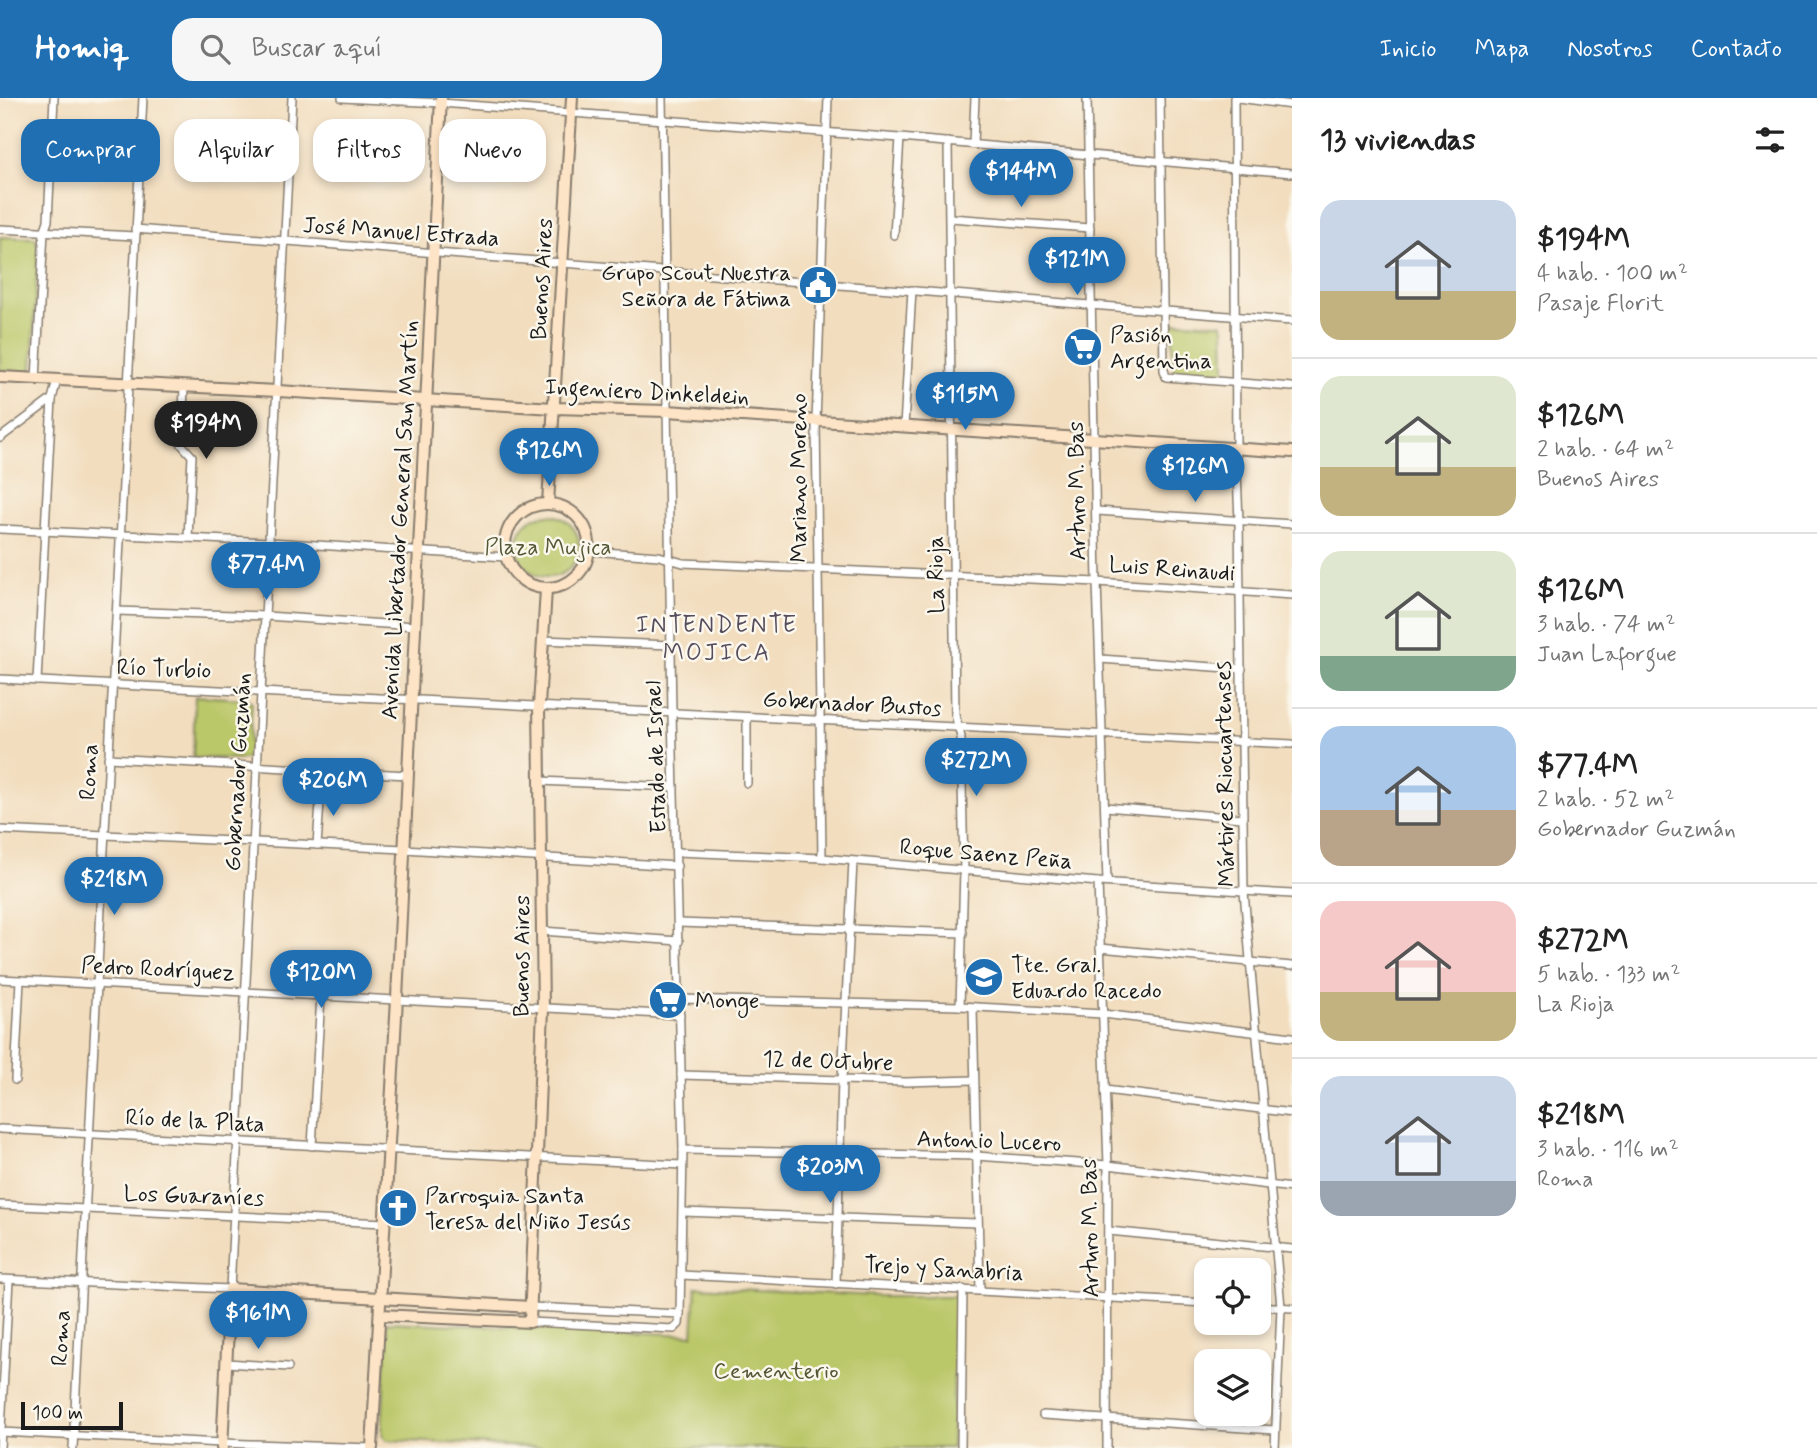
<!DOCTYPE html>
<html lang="es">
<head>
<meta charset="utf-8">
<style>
	:root { --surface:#fff; --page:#f6f6f6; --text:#222; --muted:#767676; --line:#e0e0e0; --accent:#1f6fb2 }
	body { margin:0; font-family:Mynerve,sans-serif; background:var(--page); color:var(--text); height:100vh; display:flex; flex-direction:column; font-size:26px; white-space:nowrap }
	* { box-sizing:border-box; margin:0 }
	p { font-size:23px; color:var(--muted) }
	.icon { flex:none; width:38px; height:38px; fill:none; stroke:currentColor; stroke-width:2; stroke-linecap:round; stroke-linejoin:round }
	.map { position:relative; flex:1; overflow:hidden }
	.side { display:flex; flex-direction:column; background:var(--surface); width:525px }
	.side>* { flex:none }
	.top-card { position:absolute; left:21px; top:21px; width:665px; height:63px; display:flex; gap:14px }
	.fabs { position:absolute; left:1194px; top:1160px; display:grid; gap:14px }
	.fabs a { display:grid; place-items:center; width:77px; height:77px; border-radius:14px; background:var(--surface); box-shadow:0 4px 10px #0003; font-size:35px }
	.scale { position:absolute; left:21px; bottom:18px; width:102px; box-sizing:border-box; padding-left:7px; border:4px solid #1c1c1c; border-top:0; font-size:19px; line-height:24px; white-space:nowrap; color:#1c1c1c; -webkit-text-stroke:5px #fbf7ec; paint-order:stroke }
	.price { position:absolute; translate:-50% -60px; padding:0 16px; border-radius:24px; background:var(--accent); color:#fff; font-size:23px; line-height:46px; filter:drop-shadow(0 2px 4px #0008) }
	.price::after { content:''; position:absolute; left:50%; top:42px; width:21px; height:16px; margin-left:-10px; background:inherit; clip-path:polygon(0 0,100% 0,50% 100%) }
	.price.selected { background:#222; color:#fff }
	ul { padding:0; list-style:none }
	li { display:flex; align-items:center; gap:21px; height:175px; padding:0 28px }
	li+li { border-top:2px solid var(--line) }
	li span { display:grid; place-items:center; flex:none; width:196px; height:140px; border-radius:21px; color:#555 }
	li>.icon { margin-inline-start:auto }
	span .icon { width:84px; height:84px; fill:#fffc; stroke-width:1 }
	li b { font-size:30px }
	h2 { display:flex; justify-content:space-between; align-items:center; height:84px; padding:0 28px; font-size:30px }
	.pill { padding:0 24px; border-radius:21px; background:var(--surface); box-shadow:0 4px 10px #0003; font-size:24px; line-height:63px }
	.pill.selected { background:var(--accent); color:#fff }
	header { display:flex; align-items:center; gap:42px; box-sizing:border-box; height:98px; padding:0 35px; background:var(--accent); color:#fff }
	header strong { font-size:33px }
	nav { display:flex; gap:38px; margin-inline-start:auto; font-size:24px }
	.search { width:490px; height:63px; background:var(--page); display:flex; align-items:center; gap:18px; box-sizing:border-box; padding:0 24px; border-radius:21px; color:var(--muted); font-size:26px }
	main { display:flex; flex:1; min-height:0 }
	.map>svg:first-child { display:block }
</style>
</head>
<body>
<header>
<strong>Homiq</strong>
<div class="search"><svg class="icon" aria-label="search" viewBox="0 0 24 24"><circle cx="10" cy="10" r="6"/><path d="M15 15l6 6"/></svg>Buscar aquí</div>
<nav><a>Inicio</a><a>Mapa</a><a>Nosotros</a><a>Contacto</a></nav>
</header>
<main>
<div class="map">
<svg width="1292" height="1350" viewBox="0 0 1292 1350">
	<rect width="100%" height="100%" fill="#fbf7ec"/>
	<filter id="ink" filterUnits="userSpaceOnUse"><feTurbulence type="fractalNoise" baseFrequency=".0143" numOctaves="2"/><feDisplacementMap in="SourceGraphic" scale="14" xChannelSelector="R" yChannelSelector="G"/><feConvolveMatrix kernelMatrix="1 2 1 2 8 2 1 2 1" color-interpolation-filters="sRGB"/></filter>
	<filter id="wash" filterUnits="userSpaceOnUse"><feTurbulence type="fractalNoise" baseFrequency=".00686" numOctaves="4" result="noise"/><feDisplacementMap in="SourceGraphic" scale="28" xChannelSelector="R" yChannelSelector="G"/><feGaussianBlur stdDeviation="1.57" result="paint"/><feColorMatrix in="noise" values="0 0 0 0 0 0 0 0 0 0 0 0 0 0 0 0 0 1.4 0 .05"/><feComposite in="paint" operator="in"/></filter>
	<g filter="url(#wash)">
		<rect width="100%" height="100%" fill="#f2ddbe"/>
		<g fill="#bbc86a" stroke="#6c7243" stroke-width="2">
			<polygon points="0,139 35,140 38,148 32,271 27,274 0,272"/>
			<polygon points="1175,224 1221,225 1224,229 1225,272 1220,276 1176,274 1173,270 1172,227"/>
			<circle cx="548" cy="448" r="31"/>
			<polygon points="195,598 247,601 252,605 249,658 245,661 193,660"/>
			<polygon points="696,1189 879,1198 956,1198 952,1350 549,1350 386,1342 382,1336 387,1224 693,1237"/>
		</g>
	</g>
	<g filter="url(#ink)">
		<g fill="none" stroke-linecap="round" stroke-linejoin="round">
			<g stroke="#877c6d" stroke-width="10">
				<g id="minor">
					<polyline points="342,0 441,5 900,40 1292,75"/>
					<polyline points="1087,0 1097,484 1107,784"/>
					<polyline points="1160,0 1164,272 1166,279 1292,289"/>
					<polyline points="1234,0 1236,351 1239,423 1244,794 1281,1209 1275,1350"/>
					<polyline points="1238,0 1292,7"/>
					<polyline points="948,44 955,616 961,639 964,773 960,908"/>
					<polyline points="973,46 975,0"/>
					<polyline points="950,120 1090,130"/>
					<polyline points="0,131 135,138"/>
					<polyline points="135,131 1292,223"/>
					<polyline points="894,137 900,40"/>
					<polyline points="36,281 44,134 48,123 54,0"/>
					<polyline points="184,288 182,347 192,358 188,440"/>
					<polyline points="904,329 912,192"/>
					<polyline points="0,340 52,301"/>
					<polyline points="1097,413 1292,426"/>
					<polyline points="0,431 269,444 506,459"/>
					<polyline points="590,453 659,458 683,465 1097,484 1292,497"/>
					<polyline points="117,513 266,518 415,528"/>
					<polyline points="542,542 671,547"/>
					<polyline points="1100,561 1242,571"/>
					<polyline points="0,581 1292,646"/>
					<polyline points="37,583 52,301 57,282"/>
					<polyline points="108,660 407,677"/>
					<polyline points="540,683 674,689"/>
					<polyline points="747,685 747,619"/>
					<polyline points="1105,709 1242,720"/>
					<polyline points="0,732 404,751 677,768"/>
					<polyline points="317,747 321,691"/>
					<polyline points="677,754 822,760 1098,784 1292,796"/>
					<polyline points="822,760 816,324 828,0"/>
					<polyline points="1098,784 1108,1067 1107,1350"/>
					<polyline points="678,825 963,835"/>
					<polyline points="542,833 679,843"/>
					<polyline points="1100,850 1292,868"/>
					<polyline points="0,881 680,917"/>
					<polyline points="681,901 960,908 1103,916 1292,939"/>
					<polyline points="973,910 980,1192"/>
					<polyline points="681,977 906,984 974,982"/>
					<polyline points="15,982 20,882"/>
					<polyline points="1105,992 1292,1015"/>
					<polyline points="0,1031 682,1067"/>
					<polyline points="312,1048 321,898"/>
					<polyline points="683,1052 976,1058 1108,1067 1292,1090"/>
					<polyline points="0,1107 385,1125"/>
					<polyline points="683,1114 977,1125"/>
					<polyline points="1109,1133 1292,1151"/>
					<polyline points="681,1177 1206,1205"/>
					<polyline points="0,1181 230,1191 292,0"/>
					<polyline points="836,1186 842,982 853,764"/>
					<polyline points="1258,1208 1292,1210"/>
					<polyline points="531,1209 680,1216"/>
					<polyline points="530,1224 674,1231 679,1226 680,1216 683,1052 672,615 662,0"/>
					<polyline points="227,1265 288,1269"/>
					<polyline points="1043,1317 1275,1332"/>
					<polyline points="1,1334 222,1345 372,1350"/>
					<polyline points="0,1350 9,1182"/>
					<polyline points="73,1350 143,0"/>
					<polyline points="961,1350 963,1191"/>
				</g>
			</g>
			<g stroke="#877c6d" stroke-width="14">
				<g id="secondary">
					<polyline points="0,279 278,293 554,310 667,313 1292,354"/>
					<circle cx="547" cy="448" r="42"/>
					<polyline points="548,406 572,0"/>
					<polyline points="380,1217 530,1224 543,911 539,608 546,491"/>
					<polyline points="222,1350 230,1191 531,1209"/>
					<polyline points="372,1350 397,900 441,0"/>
				</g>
			</g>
			<use href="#minor" stroke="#fff" stroke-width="7"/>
			<use href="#secondary" stroke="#fee4c6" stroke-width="10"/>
		</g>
	</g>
	<defs>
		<g id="civic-disc" transform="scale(2.0125)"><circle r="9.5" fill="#1f6fb2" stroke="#fbf7ec"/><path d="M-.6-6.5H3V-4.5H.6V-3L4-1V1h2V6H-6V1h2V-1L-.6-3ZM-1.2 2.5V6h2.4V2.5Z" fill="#fff"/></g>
		<g id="supermarket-disc" transform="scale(2.0125)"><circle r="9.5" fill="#1f6fb2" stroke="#fbf7ec"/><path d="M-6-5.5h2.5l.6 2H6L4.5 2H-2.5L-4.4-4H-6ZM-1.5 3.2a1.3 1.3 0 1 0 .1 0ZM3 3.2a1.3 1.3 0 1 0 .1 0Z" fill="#fff"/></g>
		<g id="school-disc" transform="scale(2.0125)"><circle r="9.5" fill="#1f6fb2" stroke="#fbf7ec"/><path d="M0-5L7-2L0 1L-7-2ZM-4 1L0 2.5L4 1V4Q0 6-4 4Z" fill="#fff"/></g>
		<g id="church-disc" transform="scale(2.0125)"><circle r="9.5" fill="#1f6fb2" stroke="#fbf7ec"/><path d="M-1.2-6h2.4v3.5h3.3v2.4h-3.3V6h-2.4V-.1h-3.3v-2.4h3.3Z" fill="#fff"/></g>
	</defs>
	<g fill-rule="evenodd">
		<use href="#civic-disc" x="818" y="187"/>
		<use href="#supermarket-disc" x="1083" y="249"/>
		<use href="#school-disc" x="984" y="879"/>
		<use href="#supermarket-disc" x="668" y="902"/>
		<use href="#church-disc" x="398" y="1110"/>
	</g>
	<g text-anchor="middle" stroke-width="5" stroke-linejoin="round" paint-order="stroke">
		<g font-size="23" fill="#1c1c1c" stroke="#fbf7ec">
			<text transform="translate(401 133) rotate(4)" y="8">José Manuel Estrada</text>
			<text transform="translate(541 181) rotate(-87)" y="8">Buenos Aires</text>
			<text transform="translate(647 293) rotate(3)" y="8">Ingeniero Dinkeldein</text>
			<text transform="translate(798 380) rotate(-90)" y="8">Mariano Moreno</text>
			<text transform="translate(1076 393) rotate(-91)" y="8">Arturo M. Bas</text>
			<text transform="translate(399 422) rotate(-87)" y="8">Avenida Libertador General San Martín</text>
			<text transform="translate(1172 470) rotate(4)" y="8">Luis Reinaudi</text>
			<text transform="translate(935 477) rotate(-91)" y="8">La Rioja</text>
			<text transform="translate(164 570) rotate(2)" y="8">Río Turbio</text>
			<text transform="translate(852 605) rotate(3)" y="8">Gobernador Bustos</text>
			<text transform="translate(655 659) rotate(-92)" y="8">Estado de Israel</text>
			<text transform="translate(88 674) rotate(-87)" y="8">Roma</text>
			<text transform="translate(237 674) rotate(-87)" y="8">Gobernador Guzmán</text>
			<text transform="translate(1224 676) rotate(-91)" y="8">Mártires Riocuartenses</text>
			<text transform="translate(986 755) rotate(5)" y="8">Roque Saenz Peña</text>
			<text transform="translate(521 858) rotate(-90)" y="8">Buenos Aires</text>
			<text transform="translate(158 870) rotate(3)" y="8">Pedro Rodríguez</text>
			<text transform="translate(828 962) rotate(2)" y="8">12 de Octubre</text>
			<text transform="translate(195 1022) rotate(3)" y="8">Río de la Plata</text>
			<text transform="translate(989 1042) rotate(2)" y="8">Antonio Lucero</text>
			<text transform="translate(194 1097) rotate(2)" y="8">Los Guaraníes</text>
			<text transform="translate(1089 1130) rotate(-91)" y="8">Arturo M. Bas</text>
			<text transform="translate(944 1170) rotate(3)" y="8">Trejo y Sanabria</text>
			<text transform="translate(60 1240) rotate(-87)" y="8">Roma</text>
		</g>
		<g font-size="23" fill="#1c1c1c" stroke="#fbf7ec" text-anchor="start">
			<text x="791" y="182" text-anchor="end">Grupo Scout Nuestra<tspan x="791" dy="26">Señora de Fátima</tspan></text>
			<text x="1110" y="244">Pasión<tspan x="1110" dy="26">Argentina</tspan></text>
			<text x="1011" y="874">Tte. Gral.<tspan x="1011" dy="26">Eduardo Racedo</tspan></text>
			<text x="695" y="910">Monge</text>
			<text x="425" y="1105">Parroquia Santa<tspan x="425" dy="26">Teresa del Niño Jesús</tspan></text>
		</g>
		<g font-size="23" fill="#545837" stroke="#fbf7ec">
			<text x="548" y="456">Plaza Mujica</text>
			<text x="776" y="1280">Cementerio</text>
		</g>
		<g font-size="24" letter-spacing="2" fill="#564e5e" stroke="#fbf7ec">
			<text x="717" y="534">INTENDENTE<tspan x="717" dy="28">MOJICA</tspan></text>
		</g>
	</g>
</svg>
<div class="fabs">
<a><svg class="icon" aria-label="locate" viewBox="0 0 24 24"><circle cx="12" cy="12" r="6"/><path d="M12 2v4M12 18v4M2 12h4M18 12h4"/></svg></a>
<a><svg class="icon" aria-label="layers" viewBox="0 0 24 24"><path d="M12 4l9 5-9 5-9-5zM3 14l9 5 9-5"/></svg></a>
</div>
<div class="scale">100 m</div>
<b class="price" style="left:1021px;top:111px">$144M</b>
<b class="price" style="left:1077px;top:199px">$121M</b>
<b class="price" style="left:965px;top:334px">$115M</b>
<b class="price selected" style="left:206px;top:363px">$194M</b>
<b class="price" style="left:549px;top:390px">$126M</b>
<b class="price" style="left:1195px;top:406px">$126M</b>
<b class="price" style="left:266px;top:504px">$77.4M</b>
<b class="price" style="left:976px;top:700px">$272M</b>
<b class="price" style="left:333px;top:720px">$206M</b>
<b class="price" style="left:114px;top:819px">$218M</b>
<b class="price" style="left:321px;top:912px">$120M</b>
<b class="price" style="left:830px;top:1107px">$203M</b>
<b class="price" style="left:258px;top:1253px">$161M</b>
<div class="top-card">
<a class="pill selected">Comprar</a>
<a class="pill">Alquilar</a>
<a class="pill">Filtros</a>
<a class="pill">Nuevo</a>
</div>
</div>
<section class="side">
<h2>13 viviendas<svg class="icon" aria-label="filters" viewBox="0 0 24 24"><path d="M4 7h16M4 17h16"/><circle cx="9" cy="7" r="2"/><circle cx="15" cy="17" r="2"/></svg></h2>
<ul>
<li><span style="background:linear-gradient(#c9d6e8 65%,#c2b280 0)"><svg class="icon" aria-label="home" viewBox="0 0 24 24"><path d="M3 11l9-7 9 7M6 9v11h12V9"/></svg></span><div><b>$194M</b><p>4 hab. · 100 m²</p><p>Pasaje Florit</p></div></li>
<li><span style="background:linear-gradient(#dfe7d0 65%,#c2b280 0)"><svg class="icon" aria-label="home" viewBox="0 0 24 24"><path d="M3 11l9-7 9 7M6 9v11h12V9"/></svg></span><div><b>$126M</b><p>2 hab. · 64 m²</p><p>Buenos Aires</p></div></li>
<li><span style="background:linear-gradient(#dfe7d0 75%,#7fa58c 0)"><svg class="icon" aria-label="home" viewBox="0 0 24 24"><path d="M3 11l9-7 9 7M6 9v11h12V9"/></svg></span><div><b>$126M</b><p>3 hab. · 74 m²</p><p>Juan Laforgue</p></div></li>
<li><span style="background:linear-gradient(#a9c7e8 60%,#b9a48a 0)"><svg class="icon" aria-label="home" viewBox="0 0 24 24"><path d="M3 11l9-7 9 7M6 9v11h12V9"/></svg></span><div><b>$77.4M</b><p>2 hab. · 52 m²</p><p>Gobernador Guzmán</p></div></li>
<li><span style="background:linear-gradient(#f6c9c9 65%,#c2b280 0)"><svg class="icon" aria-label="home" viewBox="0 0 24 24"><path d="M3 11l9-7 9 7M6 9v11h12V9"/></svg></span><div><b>$272M</b><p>5 hab. · 133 m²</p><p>La Rioja</p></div></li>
<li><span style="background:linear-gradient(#c9d6e8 75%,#9aa5b1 0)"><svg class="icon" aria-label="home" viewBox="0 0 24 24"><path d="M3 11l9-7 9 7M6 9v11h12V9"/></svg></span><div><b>$218M</b><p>3 hab. · 116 m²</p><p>Roma</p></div></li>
</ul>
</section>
</main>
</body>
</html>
